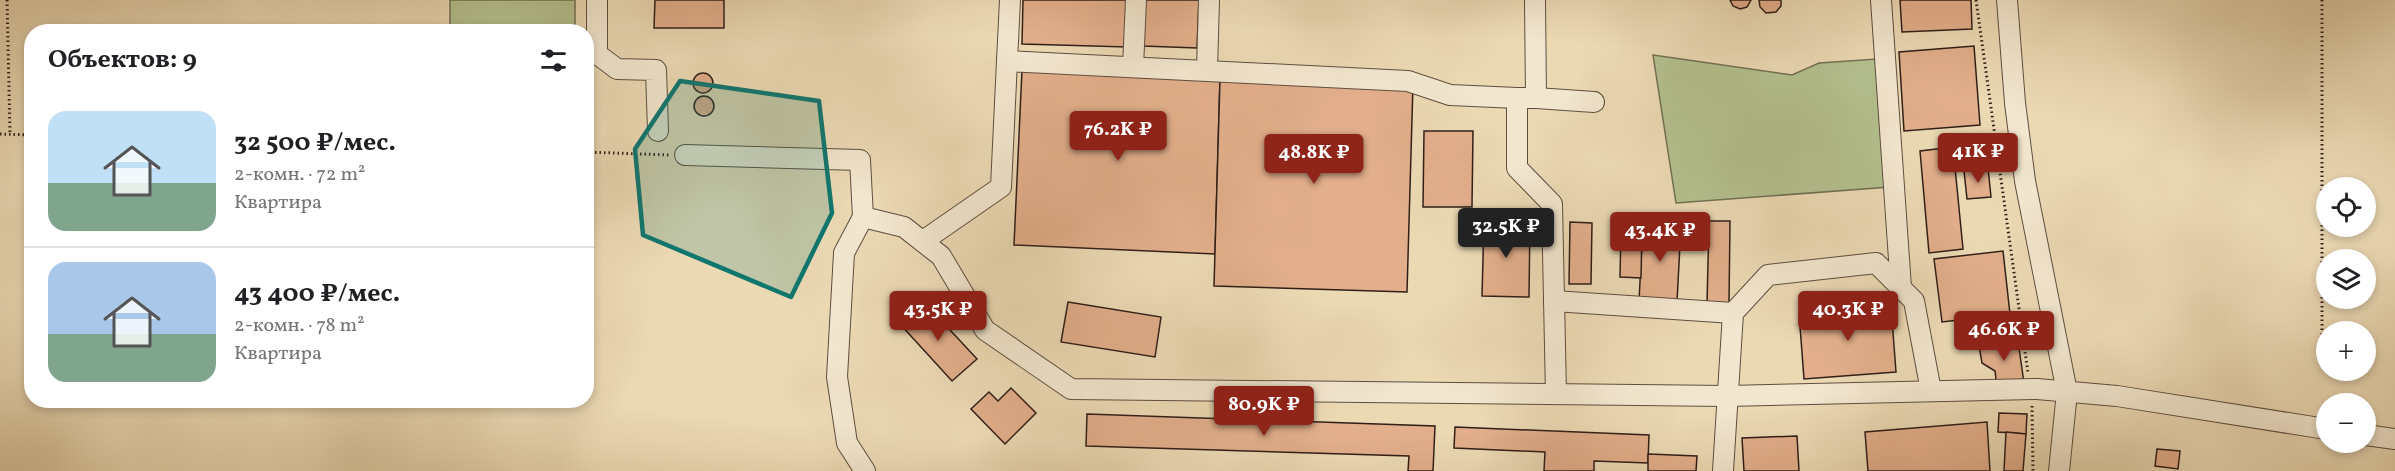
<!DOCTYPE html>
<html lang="ru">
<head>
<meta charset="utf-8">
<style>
	:root { --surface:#fff; --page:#f6f6f6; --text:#202124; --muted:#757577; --line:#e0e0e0; --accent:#8f2418 }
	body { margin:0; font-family:Vollkorn,serif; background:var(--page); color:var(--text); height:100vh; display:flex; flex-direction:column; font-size:22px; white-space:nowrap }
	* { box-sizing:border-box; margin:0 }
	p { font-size:20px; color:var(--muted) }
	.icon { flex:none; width:33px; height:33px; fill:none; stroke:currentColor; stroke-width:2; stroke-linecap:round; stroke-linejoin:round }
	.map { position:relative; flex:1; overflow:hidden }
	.panel { position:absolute; left:24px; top:24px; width:570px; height:384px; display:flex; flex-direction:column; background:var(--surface); border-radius:24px; box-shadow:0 3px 9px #0003 }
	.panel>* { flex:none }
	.fabs { position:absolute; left:2316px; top:177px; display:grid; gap:12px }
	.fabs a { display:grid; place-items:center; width:60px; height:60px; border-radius:50%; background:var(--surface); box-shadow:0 3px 9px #0003; font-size:30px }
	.price { position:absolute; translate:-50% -51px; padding:0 14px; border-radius:6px; background:var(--accent); color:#fff; font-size:20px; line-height:39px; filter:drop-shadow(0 2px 3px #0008) }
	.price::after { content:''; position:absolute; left:50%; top:36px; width:18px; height:14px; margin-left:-9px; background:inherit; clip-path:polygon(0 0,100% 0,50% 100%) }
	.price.selected { background:#222; color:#fff }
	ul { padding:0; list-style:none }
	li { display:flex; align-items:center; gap:18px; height:150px; padding:0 24px }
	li+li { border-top:2px solid var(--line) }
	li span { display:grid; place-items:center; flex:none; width:168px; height:120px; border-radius:18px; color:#555 }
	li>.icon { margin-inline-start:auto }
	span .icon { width:72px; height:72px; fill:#fffc; stroke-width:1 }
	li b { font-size:26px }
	h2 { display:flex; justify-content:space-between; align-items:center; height:72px; padding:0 24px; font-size:26px }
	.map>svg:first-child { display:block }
</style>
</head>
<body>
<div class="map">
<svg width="2395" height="471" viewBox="0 0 2395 471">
	<rect width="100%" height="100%" fill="#ebd9b4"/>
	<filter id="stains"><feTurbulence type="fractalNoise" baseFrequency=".00333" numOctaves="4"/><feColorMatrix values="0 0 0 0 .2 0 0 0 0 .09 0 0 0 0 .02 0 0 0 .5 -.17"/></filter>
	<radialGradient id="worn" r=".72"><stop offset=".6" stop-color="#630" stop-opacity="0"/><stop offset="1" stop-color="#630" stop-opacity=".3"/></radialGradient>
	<g fill="#b4c08f" stroke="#727054" stroke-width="1.5">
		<rect x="450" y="0" width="125" height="31"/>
		<polygon points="1653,55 1792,75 1819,63 1877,59 1890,187 1676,203"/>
	</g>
	<g fill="#e2ae8b" stroke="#2f1f18" stroke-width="1.5">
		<polygon points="655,0 724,0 724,28 654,28"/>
		<polygon points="1023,0 1130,0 1128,47 1022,44"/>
		<polygon points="1144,0 1199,0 1197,48 1143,46"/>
		<polygon points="1730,0 1751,0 1747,7 1740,9 1733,6"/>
		<polygon points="1759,0 1781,0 1781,6 1776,12 1766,13 1760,7"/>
		<polygon points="1900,0 1971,0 1972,29 1902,32"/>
		<polygon points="1974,46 1980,125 1904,131 1899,52"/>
		<polygon points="1022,70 1220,79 1215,254 1014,245"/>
		<circle cx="703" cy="83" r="10"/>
		<polygon points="1220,79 1413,84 1407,292 1214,286"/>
		<circle cx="704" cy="106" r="10"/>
		<polygon points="1424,131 1473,131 1472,207 1423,207"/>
		<polygon points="1953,147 1963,249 1929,253 1920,151"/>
		<polygon points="1988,168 1991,197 1967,199 1964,171"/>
		<polygon points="1484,220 1530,221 1529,297 1482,296"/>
		<polygon points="1709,221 1730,221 1729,304 1707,304"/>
		<polygon points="1570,222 1592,223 1591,284 1569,284"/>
		<polygon points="1643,223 1681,225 1677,302 1639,301"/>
		<polygon points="1621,230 1642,231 1641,278 1620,277"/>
		<polygon points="2003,251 2010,314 1942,322 1934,259"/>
		<polygon points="924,302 977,359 952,381 900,324"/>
		<polygon points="1068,302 1161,317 1155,357 1061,342"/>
		<polygon points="1891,306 1896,372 1804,379 1799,313"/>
		<polygon points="2018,341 2024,383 1997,387 1995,371 1982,363 1979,346"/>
		<polygon points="1011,388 1036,413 1005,444 971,409 989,392 998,401"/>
		<polygon points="1999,413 2027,414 2026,434 1998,432"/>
		<polygon points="1087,414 1435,426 1433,471 1408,471 1409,456 1086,446"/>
		<polygon points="1987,422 1990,471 1868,471 1865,432"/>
		<polygon points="1455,427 1649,435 1648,463 1594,461 1594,471 1544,471 1545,452 1454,448"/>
		<polygon points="2006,432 2026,434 2023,471 2004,471"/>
		<polygon points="1797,436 1799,471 1744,471 1742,438"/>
		<polygon points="2157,449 2180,451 2178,469 2155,466"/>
		<polygon points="1648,454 1697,456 1696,471 1648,471"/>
	</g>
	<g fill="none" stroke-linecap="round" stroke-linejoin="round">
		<g stroke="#5e4e3f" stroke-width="22">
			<g id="minor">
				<polyline points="597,0 597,54 617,69 656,70 658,131"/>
				<polyline points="1535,0 1536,98 1517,98 1517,168 1552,204 1556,394"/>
				<polyline points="1881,0 1901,288"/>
				<polyline points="2007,0 2015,103 2025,181 2067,392 2059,471"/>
				<polyline points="1007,61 1010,0"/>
				<polyline points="1133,67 1136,0"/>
				<polyline points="1207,70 1209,0"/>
				<polyline points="1536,98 1594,102"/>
				<polyline points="685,155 860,160 863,217 904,227 941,256 985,330 1071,389 1727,396 2037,389 2117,396 2326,429"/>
				<polyline points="863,217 844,253 837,377 847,443 865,471"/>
				<polyline points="923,241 1001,187 1007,61 1408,81 1450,95 1517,98"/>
				<polyline points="1554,301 1733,313"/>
				<polyline points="2366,435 2395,439"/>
				<polyline points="1723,471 1733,313 1768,275 1876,263 1914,301 1931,391"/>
			</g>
		</g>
		<g stroke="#2f1f18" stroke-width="3" stroke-dasharray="1.5 3" stroke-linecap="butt">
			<polyline points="7,0 10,134"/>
			<polyline points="1976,0 2028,373"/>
			<polyline points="2322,0 2322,350"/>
			<polyline points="0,134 32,135"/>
			<polyline points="586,152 669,155"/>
			<polyline points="2032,406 2033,471"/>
		</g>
		<use href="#minor" stroke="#f2e6ce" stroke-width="20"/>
	</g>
	<path fill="#0f766e" fill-opacity="0.2" stroke="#0f766e" stroke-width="4.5" stroke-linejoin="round" d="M680 81 819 101 832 213 791 297 643 235 635 149Z"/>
	<rect width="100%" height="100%" filter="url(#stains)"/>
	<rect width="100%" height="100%" fill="url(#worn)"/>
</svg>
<div class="fabs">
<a><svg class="icon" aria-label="locate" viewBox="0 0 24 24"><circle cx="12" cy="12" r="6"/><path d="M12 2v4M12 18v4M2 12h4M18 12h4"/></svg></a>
<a><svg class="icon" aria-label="layers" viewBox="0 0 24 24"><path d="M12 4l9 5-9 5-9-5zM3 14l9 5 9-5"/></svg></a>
<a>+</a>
<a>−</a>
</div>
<b class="price" style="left:1118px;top:162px">76.2K ₽</b>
<b class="price" style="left:1978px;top:184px">41K ₽</b>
<b class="price" style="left:1314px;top:185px">48.8K ₽</b>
<b class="price selected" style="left:1506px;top:259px">32.5K ₽</b>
<b class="price" style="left:1660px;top:263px">43.4K ₽</b>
<b class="price" style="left:938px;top:342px">43.5K ₽</b>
<b class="price" style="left:1848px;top:342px">40.3K ₽</b>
<b class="price" style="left:2004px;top:362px">46.6K ₽</b>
<b class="price" style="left:1264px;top:437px">80.9K ₽</b>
<section class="panel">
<h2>Объектов: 9<svg class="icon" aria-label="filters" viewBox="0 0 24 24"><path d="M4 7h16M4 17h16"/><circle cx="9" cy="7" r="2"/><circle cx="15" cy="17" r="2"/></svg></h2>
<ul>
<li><span style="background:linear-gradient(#bfe0f5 60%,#7fa58c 0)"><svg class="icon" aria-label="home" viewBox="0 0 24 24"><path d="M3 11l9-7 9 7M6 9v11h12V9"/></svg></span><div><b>32 500 ₽/мес.</b><p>2-комн. · 72 m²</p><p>Квартира</p></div></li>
<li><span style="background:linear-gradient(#a9c7e8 60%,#7fa58c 0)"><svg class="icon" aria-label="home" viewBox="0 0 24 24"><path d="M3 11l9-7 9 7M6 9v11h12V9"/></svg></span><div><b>43 400 ₽/мес.</b><p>2-комн. · 78 m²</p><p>Квартира</p></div></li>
</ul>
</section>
</div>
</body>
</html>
